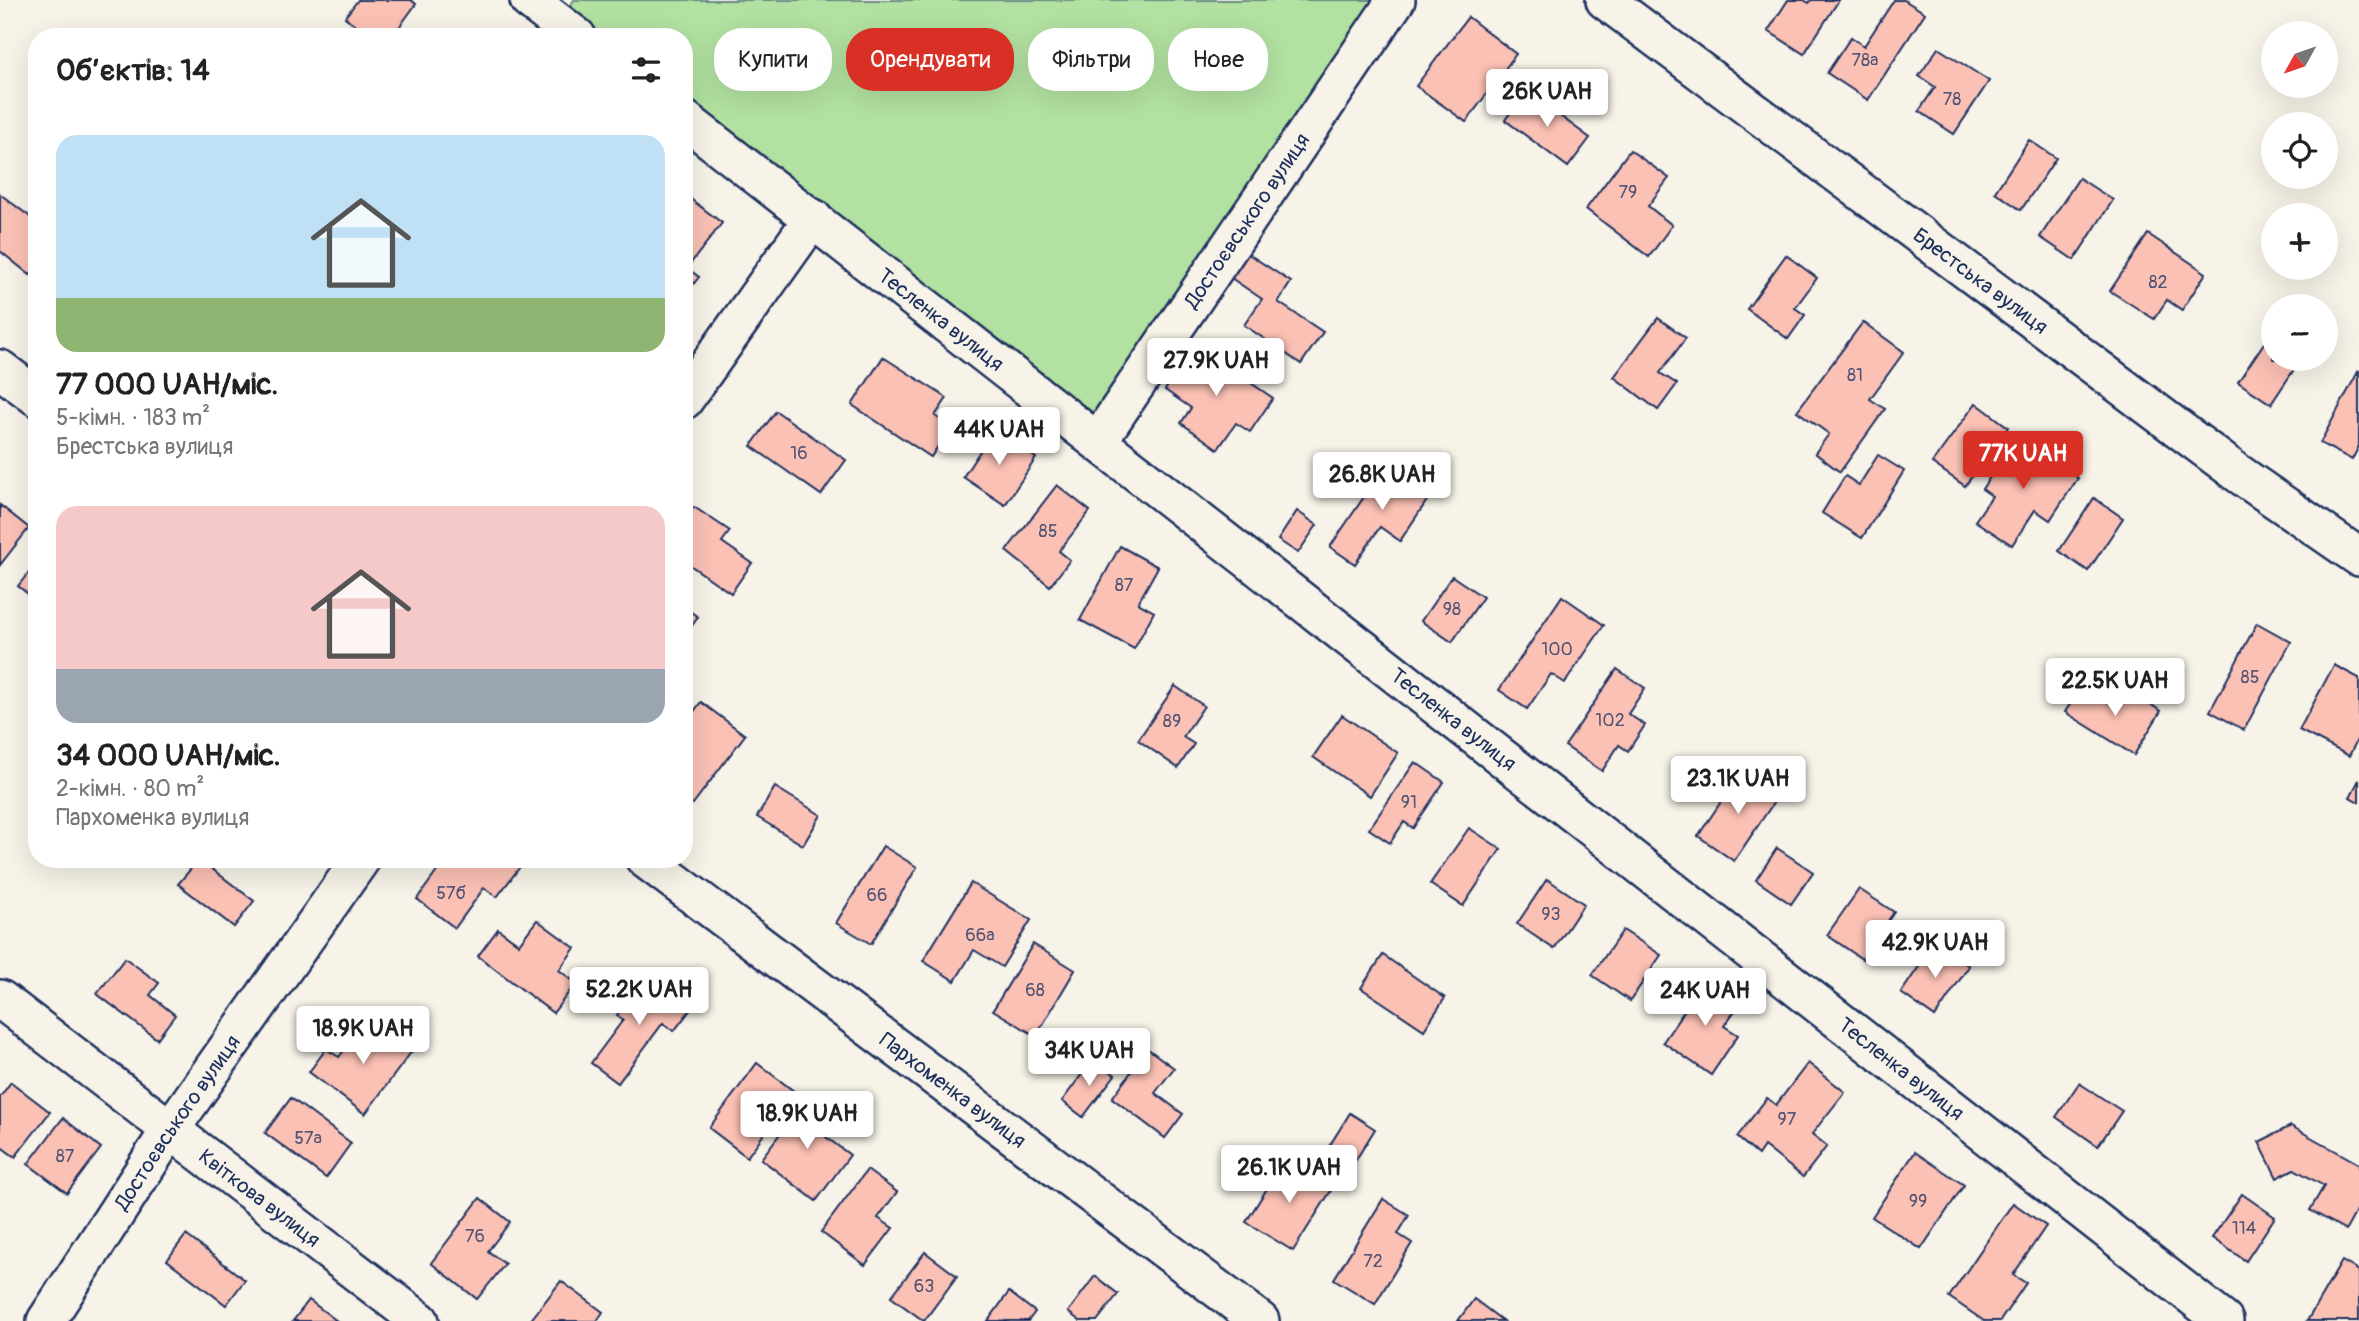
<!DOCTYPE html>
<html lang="uk">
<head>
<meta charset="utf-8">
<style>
	:root { --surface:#fff; --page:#f6f6f6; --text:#222; --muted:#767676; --accent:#d93025 }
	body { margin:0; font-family:Pangolin,sans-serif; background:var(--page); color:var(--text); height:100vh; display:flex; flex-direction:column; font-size:26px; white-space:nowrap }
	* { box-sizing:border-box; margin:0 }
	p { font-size:23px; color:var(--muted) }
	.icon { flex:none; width:38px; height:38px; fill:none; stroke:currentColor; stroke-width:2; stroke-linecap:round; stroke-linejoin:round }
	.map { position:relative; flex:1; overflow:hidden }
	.sheet { position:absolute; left:28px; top:28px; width:665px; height:840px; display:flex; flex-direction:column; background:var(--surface); border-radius:28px; box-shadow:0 7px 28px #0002 }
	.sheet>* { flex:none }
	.hud { position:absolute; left:714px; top:28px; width:665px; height:63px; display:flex; gap:14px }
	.needle { width:46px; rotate:230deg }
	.controls { position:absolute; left:2261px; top:21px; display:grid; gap:14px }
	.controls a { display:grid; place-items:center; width:77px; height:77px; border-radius:50%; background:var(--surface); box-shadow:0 7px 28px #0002; font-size:35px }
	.price { position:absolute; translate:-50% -60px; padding:0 16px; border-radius:7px; background:#fff; color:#222; font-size:23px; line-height:46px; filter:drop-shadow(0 2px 4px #0008) }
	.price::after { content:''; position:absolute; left:50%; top:42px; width:21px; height:16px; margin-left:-10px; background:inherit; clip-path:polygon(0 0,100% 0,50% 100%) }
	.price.selected { background:var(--accent); color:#fff }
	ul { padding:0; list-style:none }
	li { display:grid; align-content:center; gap:14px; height:371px; padding:0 28px }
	li span { display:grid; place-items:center; height:217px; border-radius:21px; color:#555 }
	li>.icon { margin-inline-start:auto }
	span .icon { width:126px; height:126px; fill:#fffc; stroke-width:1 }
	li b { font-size:30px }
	h2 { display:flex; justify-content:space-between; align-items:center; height:84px; padding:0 28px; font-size:30px }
	.tag { padding:0 24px; border-radius:28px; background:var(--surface); box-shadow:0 7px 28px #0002; font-size:24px; line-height:63px }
	.tag.selected { background:var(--accent); color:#fff }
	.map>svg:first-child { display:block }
</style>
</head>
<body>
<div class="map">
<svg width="2359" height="1321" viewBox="0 0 2359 1321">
	<rect width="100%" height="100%" fill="#f7f3e8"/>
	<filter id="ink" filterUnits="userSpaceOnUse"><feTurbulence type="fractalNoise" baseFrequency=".0143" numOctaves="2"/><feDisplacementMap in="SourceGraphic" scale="14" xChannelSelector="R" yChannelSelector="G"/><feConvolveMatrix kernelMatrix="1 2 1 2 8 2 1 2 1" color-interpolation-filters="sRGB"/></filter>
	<g filter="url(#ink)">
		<polygon fill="#b2e1a1" stroke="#668880" stroke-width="2" points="574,0 1385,0 1096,428 684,108 684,37 591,37 563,15"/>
		<g fill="#fcc1b5" stroke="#1b2f5e" stroke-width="2">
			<polygon points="358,0 411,0 416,4 392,37 370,37 345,17"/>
			<polygon points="1788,0 1804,0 1809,3 1811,0 1839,0 1804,54 1768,31"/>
			<polygon points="1894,0 1904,0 1925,13 1868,100 1827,73 1851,37 1864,46"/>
			<polygon points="1468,17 1516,54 1466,122 1416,86"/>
			<polygon points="1938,48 1989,81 1954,134 1919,111 1935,87 1919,76"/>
			<polygon points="1526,91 1590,138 1568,167 1505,120"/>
			<polygon points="2029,140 2056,158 2021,210 1995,192"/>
			<polygon points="1630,150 1669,178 1648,206 1672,225 1649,257 1586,209"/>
			<polygon points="2079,178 2113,200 2074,260 2040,237"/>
			<polygon points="0,194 37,222 37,266 30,275 0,251"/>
			<polygon points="684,194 722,223 687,268 699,277 684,296"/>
			<polygon points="2148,234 2206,273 2182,310 2167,300 2154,319 2110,291"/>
			<polygon points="1247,253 1291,282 1278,302 1323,332 1301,364 1244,325 1262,299 1231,278"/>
			<polygon points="1786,255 1817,278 1795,308 1805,315 1788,339 1747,309"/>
			<polygon points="1658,318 1686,338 1660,373 1677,384 1658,410 1614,377"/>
			<polygon points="1863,322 1904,352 1870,399 1885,409 1840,472 1815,453 1829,434 1797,411"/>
			<polygon points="2264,343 2273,349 2273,359 2288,359 2297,365 2271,404 2238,382"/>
			<polygon points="1195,345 1273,398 1250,432 1236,423 1218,449 1181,423 1191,408 1165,390"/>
			<polygon points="883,357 947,398 935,416 951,426 931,457 852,405"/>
			<polygon points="2359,370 2359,446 2352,460 2320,443"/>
			<polygon points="1976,403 2008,427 1965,486 1932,463"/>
			<polygon points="776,411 846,460 821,495 751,446"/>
			<polygon points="994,430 1036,458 1005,505 963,477"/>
			<polygon points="2017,437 2078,478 2050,520 2035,510 2012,545 1975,521 1992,496 1982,489"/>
			<polygon points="1878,455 1904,471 1862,538 1822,513 1845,476 1859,485"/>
			<polygon points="1387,463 1432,493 1400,541 1380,527 1355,564 1330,547"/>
			<polygon points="1057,485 1090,511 1059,551 1070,560 1050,586 1006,551"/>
			<polygon points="2094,498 2123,518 2088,571 2059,551"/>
			<polygon points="0,505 29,528 0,565"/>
			<polygon points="694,507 730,531 722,542 752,563 731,593 684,561 684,520"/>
			<polygon points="1297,511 1317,525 1298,553 1278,540"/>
			<polygon points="1120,546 1158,567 1138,603 1154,612 1134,649 1080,620"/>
			<polygon points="37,562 37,601 18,586"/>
			<polygon points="1452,576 1483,597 1452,642 1421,621"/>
			<polygon points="1562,596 1604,625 1565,683 1551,674 1527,709 1499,690"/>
			<polygon points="684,607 698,617 684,637"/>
			<polygon points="2257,623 2291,642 2244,730 2210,711"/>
			<polygon points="2334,665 2359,678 2359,736 2349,756 2299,730"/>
			<polygon points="1617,669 1645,688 1628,714 1645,725 1628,751 1619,745 1602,771 1565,746"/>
			<polygon points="1175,686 1204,706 1183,737 1194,744 1178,768 1138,740"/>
			<polygon points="2082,686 2117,707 2127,690 2161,711 2134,755 2065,712"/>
			<polygon points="701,702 745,735 693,804 684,798 684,725"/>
			<polygon points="1342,715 1398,753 1370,796 1313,757"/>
			<polygon points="1415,762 1444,782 1413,828 1404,822 1390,843 1369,829"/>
			<polygon points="1741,772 1778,796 1734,861 1698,836"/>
			<polygon points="2359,780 2359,802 2350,797"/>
			<polygon points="775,787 821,815 803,845 757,817"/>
			<polygon points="1469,828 1501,849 1463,906 1430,884"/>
			<polygon points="883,846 917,867 871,944 836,923"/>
			<polygon points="1777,848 1813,872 1791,904 1756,880"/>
			<polygon points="199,859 254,901 234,927 178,884"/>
			<polygon points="446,859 526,859 497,897 484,888 455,928 417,899"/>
			<polygon points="1547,879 1584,904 1554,949 1517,924"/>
			<polygon points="971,883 1031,920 1002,967 974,950 955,981 923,961"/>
			<polygon points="1859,889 1894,912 1862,959 1827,935"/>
			<polygon points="537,920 575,948 559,970 576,983 553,1013 478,956 498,929 519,944"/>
			<polygon points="1623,930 1661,955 1630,1001 1592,975"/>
			<polygon points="1935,943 1969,966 1935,1017 1901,993"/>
			<polygon points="1033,944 1075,970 1036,1036 993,1010"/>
			<polygon points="1383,955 1445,998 1424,1030 1361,988"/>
			<polygon points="125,958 159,983 150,995 175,1015 157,1039 97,994"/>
			<polygon points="647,976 691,1009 674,1031 663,1023 618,1083 591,1063 623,1020 617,1015"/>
			<polygon points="1706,979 1741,1002 1724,1026 1738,1035 1711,1075 1663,1042"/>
			<polygon points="368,1018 412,1051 365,1114 309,1072 326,1049 339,1057"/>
			<polygon points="1148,1049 1174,1068 1155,1093 1183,1114 1165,1138 1112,1098"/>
			<polygon points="1094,1058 1115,1075 1083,1117 1062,1101"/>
			<polygon points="757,1063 795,1092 747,1157 709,1128"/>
			<polygon points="1808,1063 1845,1092 1812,1134 1827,1146 1803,1177 1764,1146 1758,1155 1737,1137 1767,1098 1776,1105"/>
			<polygon points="11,1082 50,1112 15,1157 0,1146 0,1097"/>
			<polygon points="2079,1083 2122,1111 2098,1146 2056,1117"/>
			<polygon points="291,1098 351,1143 326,1178 265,1133"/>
			<polygon points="806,1099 837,1122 826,1137 850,1155 816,1201 761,1159"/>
			<polygon points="1350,1113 1375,1129 1344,1179 1318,1164"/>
			<polygon points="63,1118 101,1148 67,1193 28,1164"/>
			<polygon points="2291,1126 2359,1164 2359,1206 2346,1230 2310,1210 2324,1186 2294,1169 2277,1178 2259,1142"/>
			<polygon points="1915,1152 1964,1185 1921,1249 1872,1217"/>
			<polygon points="1285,1160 1332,1189 1293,1251 1246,1222"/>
			<polygon points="867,1170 897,1192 878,1218 893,1228 865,1265 821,1232"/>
			<polygon points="2242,1194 2275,1217 2246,1261 2212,1238"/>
			<polygon points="480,1198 510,1222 488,1251 505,1264 477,1299 431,1263"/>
			<polygon points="1383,1199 1409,1215 1398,1234 1412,1243 1375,1304 1334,1279"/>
			<polygon points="2013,1203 2046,1226 2013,1275 2026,1283 2000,1321 1984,1321 1949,1297"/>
			<polygon points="186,1235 245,1280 226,1305 167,1260"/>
			<polygon points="925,1252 957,1276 924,1321 891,1297"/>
			<polygon points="2342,1261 2359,1271 2359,1321 2307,1321"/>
			<polygon points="1095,1276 1118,1294 1097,1321 1080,1321 1068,1312"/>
			<polygon points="561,1281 603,1312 597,1321 530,1321"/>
			<polygon points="1009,1292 1035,1312 1028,1321 988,1321"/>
			<polygon points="1474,1299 1503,1321 1458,1321"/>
			<polygon points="309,1300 337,1321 293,1321"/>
		</g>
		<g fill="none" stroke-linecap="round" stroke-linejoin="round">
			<g stroke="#1b2f5e" stroke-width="42">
				<g id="minor">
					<polyline points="529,0 577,37"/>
					<path id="s1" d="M1605 0 2239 474 2359 557"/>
					<path id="s2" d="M684 119 2224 1321"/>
					<polyline points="0,369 37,397"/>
					<polyline points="684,400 813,218"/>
					<path id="s3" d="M1098 441 1396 0"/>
					<path id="s4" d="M645 859 1260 1321"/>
					<path id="s5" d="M0 999 420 1321"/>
					<path id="s6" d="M46 1321 170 1130 361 859"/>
				</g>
			</g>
			<use href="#minor" stroke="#f7f3e8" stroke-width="37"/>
		</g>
	</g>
	<g text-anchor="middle" stroke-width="6" stroke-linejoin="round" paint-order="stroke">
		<g font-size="18" fill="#535474">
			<text x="1865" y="66">78а</text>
			<text x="1952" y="105">78</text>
			<text x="1628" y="198">79</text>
			<text x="2158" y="288">82</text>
			<text x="1855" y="381">81</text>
			<text x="799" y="459">16</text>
			<text x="1048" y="537">85</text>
			<text x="1124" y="591">87</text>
			<text x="1452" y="615">98</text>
			<text x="1557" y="655">100</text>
			<text x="2250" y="683">85</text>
			<text x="1610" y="726">102</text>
			<text x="1172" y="727">89</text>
			<text x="1409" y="808">91</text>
			<text x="451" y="899">57б</text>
			<text x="877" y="901">66</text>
			<text x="1551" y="920">93</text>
			<text x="980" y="941">66а</text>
			<text x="1035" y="996">68</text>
			<text x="1787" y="1125">97</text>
			<text x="308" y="1144">57а</text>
			<text x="65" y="1162">87</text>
			<text x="1918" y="1207">99</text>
			<text x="2244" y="1234">114</text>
			<text x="475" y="1242">76</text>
			<text x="1373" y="1267">72</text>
			<text x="924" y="1292">63</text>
		</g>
		<g font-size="21" fill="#1b2f5e" stroke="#f7f3e8">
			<text dy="7" stroke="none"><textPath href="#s3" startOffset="266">Достоєвського вулиця</textPath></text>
			<text dy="7" stroke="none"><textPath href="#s1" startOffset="469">Брестська вулиця</textPath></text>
			<text dy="7" stroke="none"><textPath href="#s2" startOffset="326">Тесленка вулиця</textPath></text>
			<text dy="7" stroke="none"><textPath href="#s2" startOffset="976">Тесленка вулиця</textPath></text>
			<text dy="7" stroke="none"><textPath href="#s2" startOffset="1544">Тесленка вулиця</textPath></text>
			<text dy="7" stroke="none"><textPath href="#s4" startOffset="385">Пархоменка вулиця</textPath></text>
			<text dy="7" stroke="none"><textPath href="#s6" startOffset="238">Достоєвського вулиця</textPath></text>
			<text dy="7" stroke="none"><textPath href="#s5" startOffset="327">Квіткова вулиця</textPath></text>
		</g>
	</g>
</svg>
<div class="controls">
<a><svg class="needle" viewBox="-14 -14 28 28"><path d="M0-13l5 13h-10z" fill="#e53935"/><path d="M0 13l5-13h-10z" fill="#767676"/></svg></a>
<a><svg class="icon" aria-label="locate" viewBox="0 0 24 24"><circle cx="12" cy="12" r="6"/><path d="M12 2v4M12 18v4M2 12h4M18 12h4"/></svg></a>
<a>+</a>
<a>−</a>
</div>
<b class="price" style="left:1547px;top:129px">26K UAH</b>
<b class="price" style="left:1216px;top:398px">27.9K UAH</b>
<b class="price" style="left:999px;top:467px">44K UAH</b>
<b class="price selected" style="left:2023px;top:491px">77K UAH</b>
<b class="price" style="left:1382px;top:512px">26.8K UAH</b>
<b class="price" style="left:2115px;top:718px">22.5K UAH</b>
<b class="price" style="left:1738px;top:816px">23.1K UAH</b>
<b class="price" style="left:1935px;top:980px">42.9K UAH</b>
<b class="price" style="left:639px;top:1027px">52.2K UAH</b>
<b class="price" style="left:1705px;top:1028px">24K UAH</b>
<b class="price" style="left:363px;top:1066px">18.9K UAH</b>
<b class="price" style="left:1089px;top:1088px">34K UAH</b>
<b class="price" style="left:807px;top:1151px">18.9K UAH</b>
<b class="price" style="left:1289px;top:1205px">26.1K UAH</b>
<div class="hud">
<a class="tag">Купити</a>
<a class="tag selected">Орендувати</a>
<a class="tag">Фільтри</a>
<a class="tag">Нове</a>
</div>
<section class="sheet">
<h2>Об’єктів: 14<svg class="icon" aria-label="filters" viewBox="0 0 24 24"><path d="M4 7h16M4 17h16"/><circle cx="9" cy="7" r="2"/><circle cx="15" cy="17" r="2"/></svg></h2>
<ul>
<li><span style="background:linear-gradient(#bfe0f5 75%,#8fb573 0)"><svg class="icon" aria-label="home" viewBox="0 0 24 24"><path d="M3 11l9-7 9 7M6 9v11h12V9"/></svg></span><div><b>77 000 UAH/міс.</b><p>5-кімн. · 183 m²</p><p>Брестська вулиця</p></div></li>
<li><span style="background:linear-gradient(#f6c9c9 75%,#9aa5b1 0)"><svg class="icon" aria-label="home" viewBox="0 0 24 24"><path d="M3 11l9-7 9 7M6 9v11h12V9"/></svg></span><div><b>34 000 UAH/міс.</b><p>2-кімн. · 80 m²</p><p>Пархоменка вулиця</p></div></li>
</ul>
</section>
</div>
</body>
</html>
